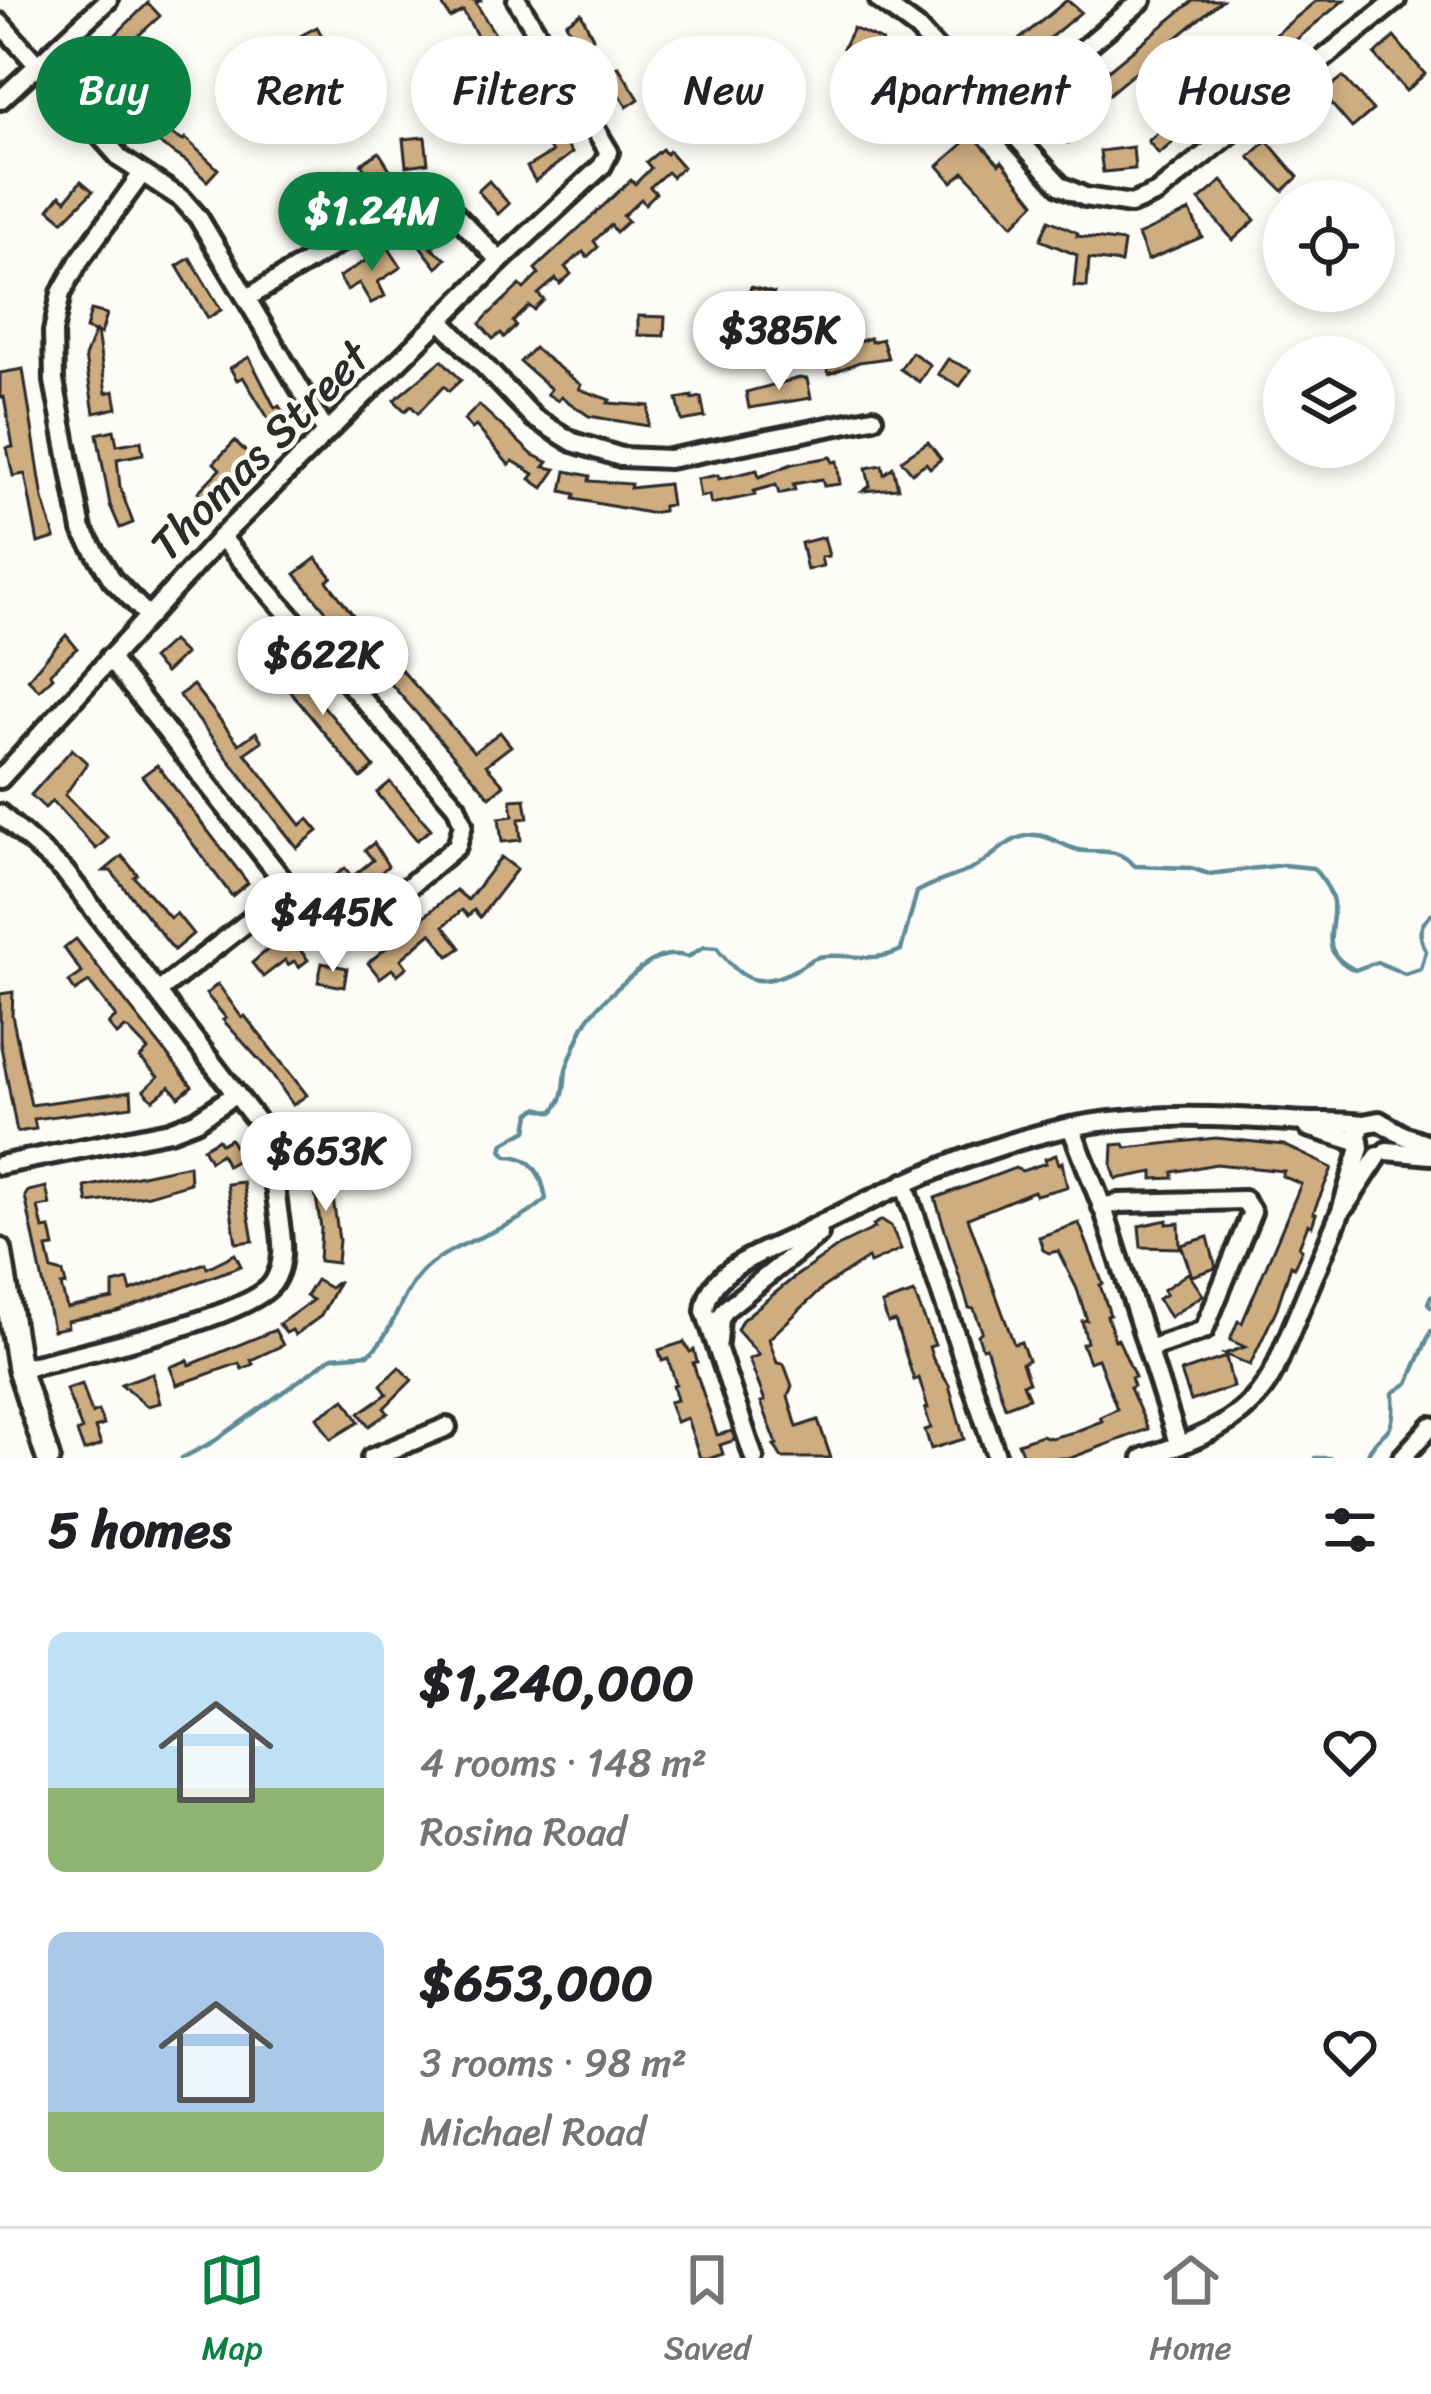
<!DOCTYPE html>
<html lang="en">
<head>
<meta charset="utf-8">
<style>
	:root { --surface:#fff; --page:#f6f6f6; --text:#202124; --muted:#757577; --line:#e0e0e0; --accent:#0b8043 }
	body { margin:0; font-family:Sriracha,sans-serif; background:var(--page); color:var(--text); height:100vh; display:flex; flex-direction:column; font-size:45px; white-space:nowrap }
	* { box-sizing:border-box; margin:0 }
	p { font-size:39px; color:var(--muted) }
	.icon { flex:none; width:66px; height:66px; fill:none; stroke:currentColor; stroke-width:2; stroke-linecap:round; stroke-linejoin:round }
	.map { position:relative; height:1458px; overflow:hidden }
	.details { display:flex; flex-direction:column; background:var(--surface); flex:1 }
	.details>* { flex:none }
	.banner { position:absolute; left:36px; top:36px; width:1359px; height:108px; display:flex; gap:24px }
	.buttons { position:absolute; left:1263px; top:180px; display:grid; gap:24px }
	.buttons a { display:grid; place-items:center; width:132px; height:132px; border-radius:50%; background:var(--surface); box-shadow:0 6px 18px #0003; font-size:60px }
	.price { position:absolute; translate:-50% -102px; padding:0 27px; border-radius:42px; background:#fff; color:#222; font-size:39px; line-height:78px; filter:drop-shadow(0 3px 6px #0008) }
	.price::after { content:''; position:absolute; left:50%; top:72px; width:36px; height:27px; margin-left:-18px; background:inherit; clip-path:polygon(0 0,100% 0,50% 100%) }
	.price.on { background:var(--accent); color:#fff }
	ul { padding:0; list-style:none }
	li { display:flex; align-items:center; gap:36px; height:300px; padding:0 48px }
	li span { display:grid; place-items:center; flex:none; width:336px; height:240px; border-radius:18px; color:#555 }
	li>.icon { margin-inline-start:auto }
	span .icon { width:144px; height:144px; fill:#fffc; stroke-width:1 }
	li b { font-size:51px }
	h2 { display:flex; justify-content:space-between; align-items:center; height:144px; padding:0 48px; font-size:51px }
	.pill { padding:0 42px; border-radius:54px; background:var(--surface); box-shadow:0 6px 18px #0003; font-size:42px; line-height:108px }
	.pill.on { background:var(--accent); color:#fff }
	.tabs { display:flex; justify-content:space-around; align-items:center; height:168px; border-top:3px solid var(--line); background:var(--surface); font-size:33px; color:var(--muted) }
	.tabs a { display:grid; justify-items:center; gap:6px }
	.tabs .on { color:var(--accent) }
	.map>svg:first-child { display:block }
</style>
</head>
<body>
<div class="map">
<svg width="1431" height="1458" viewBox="0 0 1431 1458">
	<rect width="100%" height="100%" fill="#fdfcf7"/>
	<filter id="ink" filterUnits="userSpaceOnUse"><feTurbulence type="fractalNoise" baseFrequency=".00833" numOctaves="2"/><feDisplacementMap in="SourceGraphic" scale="24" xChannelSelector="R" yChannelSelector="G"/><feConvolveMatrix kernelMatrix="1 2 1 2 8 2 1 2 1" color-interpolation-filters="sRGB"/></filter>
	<g filter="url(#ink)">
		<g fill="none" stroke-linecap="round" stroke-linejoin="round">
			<g stroke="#5d8c96" stroke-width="4.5">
				<polyline points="1431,1296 1428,1303 1431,1307"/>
				<path d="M182 1458 213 1442 332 1357 369 1354C396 1331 399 1293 425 1269 460 1237 512 1233 546 1199 542 1175 533 1156 507 1156L502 1150 504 1143 527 1130 530 1114 537 1108 553 1112C566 1096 564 1087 566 1069 567 1066 581 1031 584 1026 591 1009 643 963 660 957 670 954 679 954 688 957L704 947 717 948C743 982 758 990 799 968 807 963 815 956 825 956 852 954 875 963 901 950L917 892C934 882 950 878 968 871 991 861 1006 837 1032 835 1052 834 1067 851 1086 851 1108 852 1118 849 1135 866L1191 868 1209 874 1283 865 1313 868C1321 877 1331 889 1333 902 1336 932 1316 951 1355 970L1377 962 1405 974 1421 969 1426 951C1418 934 1418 927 1431 914"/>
				<polyline points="1315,1458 1330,1458"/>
				<path d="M1366 1458C1381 1423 1396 1445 1393 1393L1408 1383 1431 1331"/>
			</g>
		</g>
		<g fill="#cead81" stroke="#2b2b2b" stroke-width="3">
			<polygon points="448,0 482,0 476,3 486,20 572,153 535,181 527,167 552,152 538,132 542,129 530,110 522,116 510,96 515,93 501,71 492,77 485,67 492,62 463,11 450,18 442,4"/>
			<polygon points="1067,0 1081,12 1004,76 992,62"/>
			<polygon points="1194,0 1222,0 1074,123 1082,131 1068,143 1047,120"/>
			<polygon points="1317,0 1344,0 1159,154 1148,141"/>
			<polygon points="148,3 160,16 105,66 108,77 92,81 87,60 114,54 106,44"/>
			<polygon points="581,13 593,38 579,48 566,23"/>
			<polygon points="317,27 326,43 313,50 320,62 304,71 289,42"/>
			<polygon points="853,28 882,41 872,61 843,48"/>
			<polygon points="1394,37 1425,74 1406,91 1375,55"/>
			<polygon points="748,44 765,44 766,59 774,59 774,75 752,76"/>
			<polygon points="905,59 926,83 910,99 888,74"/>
			<polygon points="260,60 270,76 242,92 232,76"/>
			<polygon points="610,65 613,69 618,66 639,99 627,107 615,88 607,93 596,73"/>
			<polygon points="1343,77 1373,110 1352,128 1322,93"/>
			<polygon points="944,103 956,117 933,139 920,124"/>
			<polygon points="139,106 159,126 183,141 185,138 218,169 207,181 186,161 145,134 127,118"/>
			<polygon points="973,135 999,164 1002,161 1035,203 1013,225 964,172 952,182 938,166"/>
			<polygon points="425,137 428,163 406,166 403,139"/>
			<polygon points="1267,141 1298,177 1283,191 1249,157"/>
			<polygon points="1133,147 1135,169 1103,172 1100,151"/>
			<polygon points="662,149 666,154 669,151 683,167 672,177 667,172 650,187 656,193 645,204 641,199 623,216 628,221 616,232 611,225 594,241 598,247 587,257 583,252 565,267 571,274 560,284 556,279 538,294 544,300 534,310 529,306 513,322 516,326 504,337 501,333 493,339 480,324 486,317 520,285 524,289 539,274 535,269 631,180 635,184 651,168 646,162"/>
			<polygon points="379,152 391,171 373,182 361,164"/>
			<polygon points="341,171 353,191 329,206 327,203 319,207 311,194"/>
			<polygon points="81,181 93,191 63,221 49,209 60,195 66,200"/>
			<polygon points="489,181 509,204 498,214 478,191"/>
			<polygon points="1222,181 1255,220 1233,240 1199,200"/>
			<polygon points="1190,211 1202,237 1148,260 1138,235"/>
			<polygon points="1049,220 1078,233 1077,236 1124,242 1121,263 1089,259 1087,287 1074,286 1077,255 1040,240"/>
			<polygon points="424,228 438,242 431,248 446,259 437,268 414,238"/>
			<polygon points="388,247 401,267 378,282 385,296 371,303 359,283 347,290 339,277"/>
			<polygon points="190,258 221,310 208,318 177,266"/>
			<polygon points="751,287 774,293 768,311 745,303"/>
			<polygon points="91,310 107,314 101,334 97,332 106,393 114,391 117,408 94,413 85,357 95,332 86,329"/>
			<polygon points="638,316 665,317 664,336 638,335"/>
			<polygon points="870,338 871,342 882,339 888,358 859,362 829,374 821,354"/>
			<polygon points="534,348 581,385 579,389 610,400 608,403 649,406 648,426 589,416 561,397 558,401 547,394 551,389 520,362"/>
			<polygon points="912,352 930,365 919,382 900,369"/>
			<polygon points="249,357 275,408 279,406 290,423 276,431 243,377 237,380 230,368"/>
			<polygon points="948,359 971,370 960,386 938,374"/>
			<polygon points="442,360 461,380 449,391 444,386 418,413 411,406 405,411 394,400"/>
			<polygon points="23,369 43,499 55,538 38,543 25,474 13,476 7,448 13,447 4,397 0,397 0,373"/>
			<polygon points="799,378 807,379 811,398 749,408 746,392"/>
			<polygon points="692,396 692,399 701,397 705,417 682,421 677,399"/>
			<polygon points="479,405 533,455 548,462 544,467 556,469 543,488 530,479 534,474 513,461 509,465 476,426 472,429 464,420"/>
			<polygon points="114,430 117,445 141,441 143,454 117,459 120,487 133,523 120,528 110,505 97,434"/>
			<polygon points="235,441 252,458 210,504 198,492 220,469 214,463"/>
			<polygon points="928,442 941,459 930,468 926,463 912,473 901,460"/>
			<polygon points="831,457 832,462 837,461 840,484 824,486 822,479 793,484 795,490 779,494 776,485 754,491 755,495 711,504 709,495 700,497 697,479 718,475 719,479 757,470 759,477 792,464"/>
			<polygon points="882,465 884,474 893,467 898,488 863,491 870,486 866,468"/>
			<polygon points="566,471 590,476 589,481 631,484 630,488 668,484 671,505 663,506 663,511 649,513 574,499 575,494 562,491"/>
			<polygon points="824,537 829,556 821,557 823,566 807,570 801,543"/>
			<polygon points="316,558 332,577 327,581 354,616 340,628 295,574"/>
			<polygon points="368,632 474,752 500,732 511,746 486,765 504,785 490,797 355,643"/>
			<polygon points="66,635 77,648 50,673 53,677 39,690 28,679"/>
			<polygon points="172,641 185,654 165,673 152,659"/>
			<polygon points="283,657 374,767 361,778 271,668"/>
			<polygon points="193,685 239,744 256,732 262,741 245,753 301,825 308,819 318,831 297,848 179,695"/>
			<polygon points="72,749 87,763 65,795 108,838 96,849 52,801 45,808 31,795"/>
			<polygon points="157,765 248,883 232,896 142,776"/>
			<polygon points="390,782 431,829 417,840 377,793"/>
			<polygon points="525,799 528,818 519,819 521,840 502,842 499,818 513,816 511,800"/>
			<polygon points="374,843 388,866 343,906 333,894 344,886 335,876 345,868 352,877 373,860 365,850"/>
			<polygon points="122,856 137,874 134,877 170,918 176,913 193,934 174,950 111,871 104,871"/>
			<polygon points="501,857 517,869 480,917 474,910 468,916 462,910 444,926 461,948 449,956 431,933 401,959 407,967 397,975 392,969 380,978 368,963 456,890 468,900"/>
			<polygon points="287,933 308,960 299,967 294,961 288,965 285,960 263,977 252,963"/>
			<polygon points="76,939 192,1086 179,1097 170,1086 153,1100 144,1090 158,1077 140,1058 148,1050 129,1030 125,1028 117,1035 108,1024 116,1017 89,982 75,991 69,982 82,973 64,948"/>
			<polygon points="322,963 347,968 344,987 318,982"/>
			<polygon points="218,984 242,1018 245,1016 307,1095 293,1105 272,1074 223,1020 226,1018 206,994"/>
			<polygon points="13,992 12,1015 31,1105 131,1091 132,1106 34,1119 36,1129 17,1132 0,1041 0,994"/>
			<polygon points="316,1117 333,1159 318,1163 314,1143 309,1145 300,1124"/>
			<polygon points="1216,1138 1284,1145 1332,1168 1313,1213 1316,1214 1312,1226 1308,1224 1299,1247 1302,1249 1299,1256 1294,1267 1291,1265 1277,1308 1250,1365 1224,1354 1245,1347 1230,1340 1238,1321 1242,1323 1301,1184 1282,1176 1284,1171 1216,1164 1173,1172 1173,1178 1153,1179 1153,1172 1116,1179 1112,1166 1113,1145 1124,1144 1126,1148"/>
			<polygon points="218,1139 221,1144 230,1139 241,1158 227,1166 221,1154 210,1161 203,1148"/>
			<polygon points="1056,1155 1059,1164 1062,1162 1067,1187 1036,1195 1034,1191 968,1218 1014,1344 1021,1342 1028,1360 1022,1363 1029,1382 1023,1384 1029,1398 1005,1407 986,1347 982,1348 978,1335 982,1331 974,1309 969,1308 935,1198 1015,1168 1022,1171 1046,1163 1045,1159"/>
			<polygon points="328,1164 339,1240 337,1263 319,1261 321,1228 311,1167"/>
			<polygon points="189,1165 190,1183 149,1195 88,1203 85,1187"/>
			<polygon points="243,1182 253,1241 236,1243 227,1184"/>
			<polygon points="46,1187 50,1205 38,1207 43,1229 50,1228 54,1247 47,1248 52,1270 63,1273 66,1285 61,1286 67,1308 113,1299 113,1284 128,1280 131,1291 205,1263 207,1268 235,1254 241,1266 117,1312 67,1321 68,1327 53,1330 25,1196 28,1191"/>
			<polygon points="882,1220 891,1226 901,1249 870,1263 868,1258 825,1286 769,1339 777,1363 784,1364 792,1386 788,1396 797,1427 818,1420 831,1458 782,1458 774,1445 777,1444 761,1402 765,1401 749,1359 759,1355 737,1330 742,1320 796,1276 842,1244 875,1228 873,1225"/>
			<polygon points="1167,1220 1167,1224 1179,1223 1180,1248 1141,1247 1139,1226"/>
			<polygon points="1079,1223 1103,1284 1100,1285 1110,1315 1107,1316 1115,1340 1118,1339 1135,1377 1131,1378 1134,1386 1130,1388 1148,1429 1071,1458 1024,1458 1018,1443 1041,1435 1051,1438 1074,1432 1102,1421 1100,1417 1117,1409 1098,1359 1089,1362 1082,1344 1087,1342 1082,1321 1087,1320 1077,1289 1058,1251 1049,1253 1043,1250 1039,1237"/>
			<polygon points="1208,1237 1216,1268 1192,1276 1181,1245"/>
			<polygon points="1188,1273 1203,1295 1170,1317 1158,1299 1166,1294 1163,1290"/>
			<polygon points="316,1280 330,1288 339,1281 321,1316 295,1335 292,1330 286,1333 279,1324 313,1300 306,1296"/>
			<polygon points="914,1293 935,1345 929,1347 933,1359 949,1385 964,1439 931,1449 925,1430 931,1428 925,1409 928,1408 919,1378 914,1380 895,1321 888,1323 882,1304"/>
			<polygon points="275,1330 283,1345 251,1360 253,1364 242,1369 239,1363 177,1385 170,1367 188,1360 190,1365"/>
			<polygon points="684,1342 690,1352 694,1350 697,1362 693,1363 717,1435 732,1431 735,1440 720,1445 723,1454 711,1458 700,1458 687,1418 676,1422 669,1402 677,1400 673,1386 676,1384 668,1359 662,1361 659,1350"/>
			<polygon points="1226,1357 1233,1387 1191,1401 1181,1372"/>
			<polygon points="399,1367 412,1380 384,1408 388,1413 369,1426 359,1413 387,1394 381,1385"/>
			<polygon points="152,1373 160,1403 147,1406 121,1384"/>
			<polygon points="82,1384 92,1414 98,1411 104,1425 95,1428 101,1445 84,1451 77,1432 82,1430 66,1389"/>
			<polygon points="345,1399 359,1422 331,1439 317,1417"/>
		</g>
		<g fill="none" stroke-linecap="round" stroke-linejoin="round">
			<g stroke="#2b2b2b" stroke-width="26">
				<g id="minor">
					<polyline points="879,0 917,28 1061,186 1085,197 1131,204 1157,193 1396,0"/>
					<polyline points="0,23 121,159 182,199 198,217 326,432"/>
					<polyline points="0,100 108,0"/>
					<polyline points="1001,118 1142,0"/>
					<polyline points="141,175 79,261 61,293 53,332 54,381 82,530 112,579 147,615"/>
					<polyline points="249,297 410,200 429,196 447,206 500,261"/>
					<polyline points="440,320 534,418 573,442 621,457 669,459 873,418"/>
					<polyline points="109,658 322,930 338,937 352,934 457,846 463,824 456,806 221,537"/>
					<polyline points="0,779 221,537 500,261 602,166 609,152 517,0"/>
					<path d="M0 814 65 872 256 1120C271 1148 274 1178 278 1210 281 1234 288 1260 273 1283 250 1318 67 1356 19 1369"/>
					<polyline points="159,991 289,890"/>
					<polyline points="1071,1127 1105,1214 1179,1446"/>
					<polyline points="1308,1127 1358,1142"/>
					<polyline points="1387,1151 1431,1155"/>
					<polyline points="0,1165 170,1131 196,1121 236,1094"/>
					<polyline points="904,1183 997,1458"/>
					<polyline points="1345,1206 1378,1156"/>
					<polyline points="1102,1207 1119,1203 1244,1200 1252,1212 1204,1330 1148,1349"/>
					<polyline points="718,1342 720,1318 726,1309 819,1234"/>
					<polyline points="371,1458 447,1427"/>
					<path d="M754 1458 705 1311C708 1268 765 1252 799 1235 886 1191 974 1147 1071 1127 1143 1113 1217 1116 1290 1121 1314 1123 1339 1121 1363 1124L1379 1121 1403 1135 1431 1145"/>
					<path d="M1143 1458C1198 1439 1247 1424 1275 1369L1341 1211 1360 1148 1358 1134 1363 1124"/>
					<polyline points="1402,1458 1431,1426"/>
				</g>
			</g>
			<g stroke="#2b2b2b" stroke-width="30">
				<polyline id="major" points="0,1250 19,1369 48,1458"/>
			</g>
			<use href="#minor" stroke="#fdfcf7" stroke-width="16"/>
			<use href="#major" stroke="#fdfcf7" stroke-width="21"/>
		</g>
	</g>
	<g text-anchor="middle" stroke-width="9" stroke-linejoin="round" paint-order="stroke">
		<g font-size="45" fill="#2b2b2b" stroke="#fdfcf7">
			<text transform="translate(259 450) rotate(-45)" y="16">Thomas Street</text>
		</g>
	</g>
</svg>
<div class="buttons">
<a><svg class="icon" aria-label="locate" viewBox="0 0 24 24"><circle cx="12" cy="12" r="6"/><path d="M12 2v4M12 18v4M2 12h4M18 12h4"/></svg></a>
<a><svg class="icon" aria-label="layers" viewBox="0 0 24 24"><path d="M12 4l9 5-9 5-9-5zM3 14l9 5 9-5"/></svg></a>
</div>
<b class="price on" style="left:372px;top:274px">$1.24M</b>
<b class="price" style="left:779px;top:393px">$385K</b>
<b class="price" style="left:323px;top:718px">$622K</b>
<b class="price" style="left:333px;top:975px">$445K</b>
<b class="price" style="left:326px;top:1214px">$653K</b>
<div class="banner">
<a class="pill on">Buy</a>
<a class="pill">Rent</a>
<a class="pill">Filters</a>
<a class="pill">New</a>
<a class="pill">Apartment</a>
<a class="pill">House</a>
</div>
</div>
<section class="details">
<h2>5 homes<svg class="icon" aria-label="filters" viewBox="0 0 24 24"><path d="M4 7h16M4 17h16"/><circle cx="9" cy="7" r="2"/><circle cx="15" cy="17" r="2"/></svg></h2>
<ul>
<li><span style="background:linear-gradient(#bfe0f5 65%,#8fb573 0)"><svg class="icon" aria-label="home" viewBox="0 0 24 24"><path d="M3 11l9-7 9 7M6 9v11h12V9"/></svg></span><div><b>$1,240,000</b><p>4 rooms · 148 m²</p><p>Rosina Road</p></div><svg class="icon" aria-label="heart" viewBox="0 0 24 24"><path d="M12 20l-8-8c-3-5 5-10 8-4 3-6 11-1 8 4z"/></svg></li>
<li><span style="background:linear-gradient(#a9c7e8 75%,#8fb573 0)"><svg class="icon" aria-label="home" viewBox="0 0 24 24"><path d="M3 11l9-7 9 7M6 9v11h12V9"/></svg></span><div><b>$653,000</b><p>3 rooms · 98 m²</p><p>Michael Road</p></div><svg class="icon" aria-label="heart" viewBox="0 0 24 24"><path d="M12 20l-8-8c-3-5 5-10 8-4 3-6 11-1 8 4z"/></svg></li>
</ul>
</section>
<nav class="tabs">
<a class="on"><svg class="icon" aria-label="map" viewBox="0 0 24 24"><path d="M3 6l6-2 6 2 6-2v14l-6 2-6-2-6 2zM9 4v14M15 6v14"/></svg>Map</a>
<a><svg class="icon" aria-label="saved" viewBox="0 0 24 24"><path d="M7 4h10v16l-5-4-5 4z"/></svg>Saved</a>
<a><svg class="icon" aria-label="home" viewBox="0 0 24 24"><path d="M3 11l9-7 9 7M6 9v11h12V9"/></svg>Home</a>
</nav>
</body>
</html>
